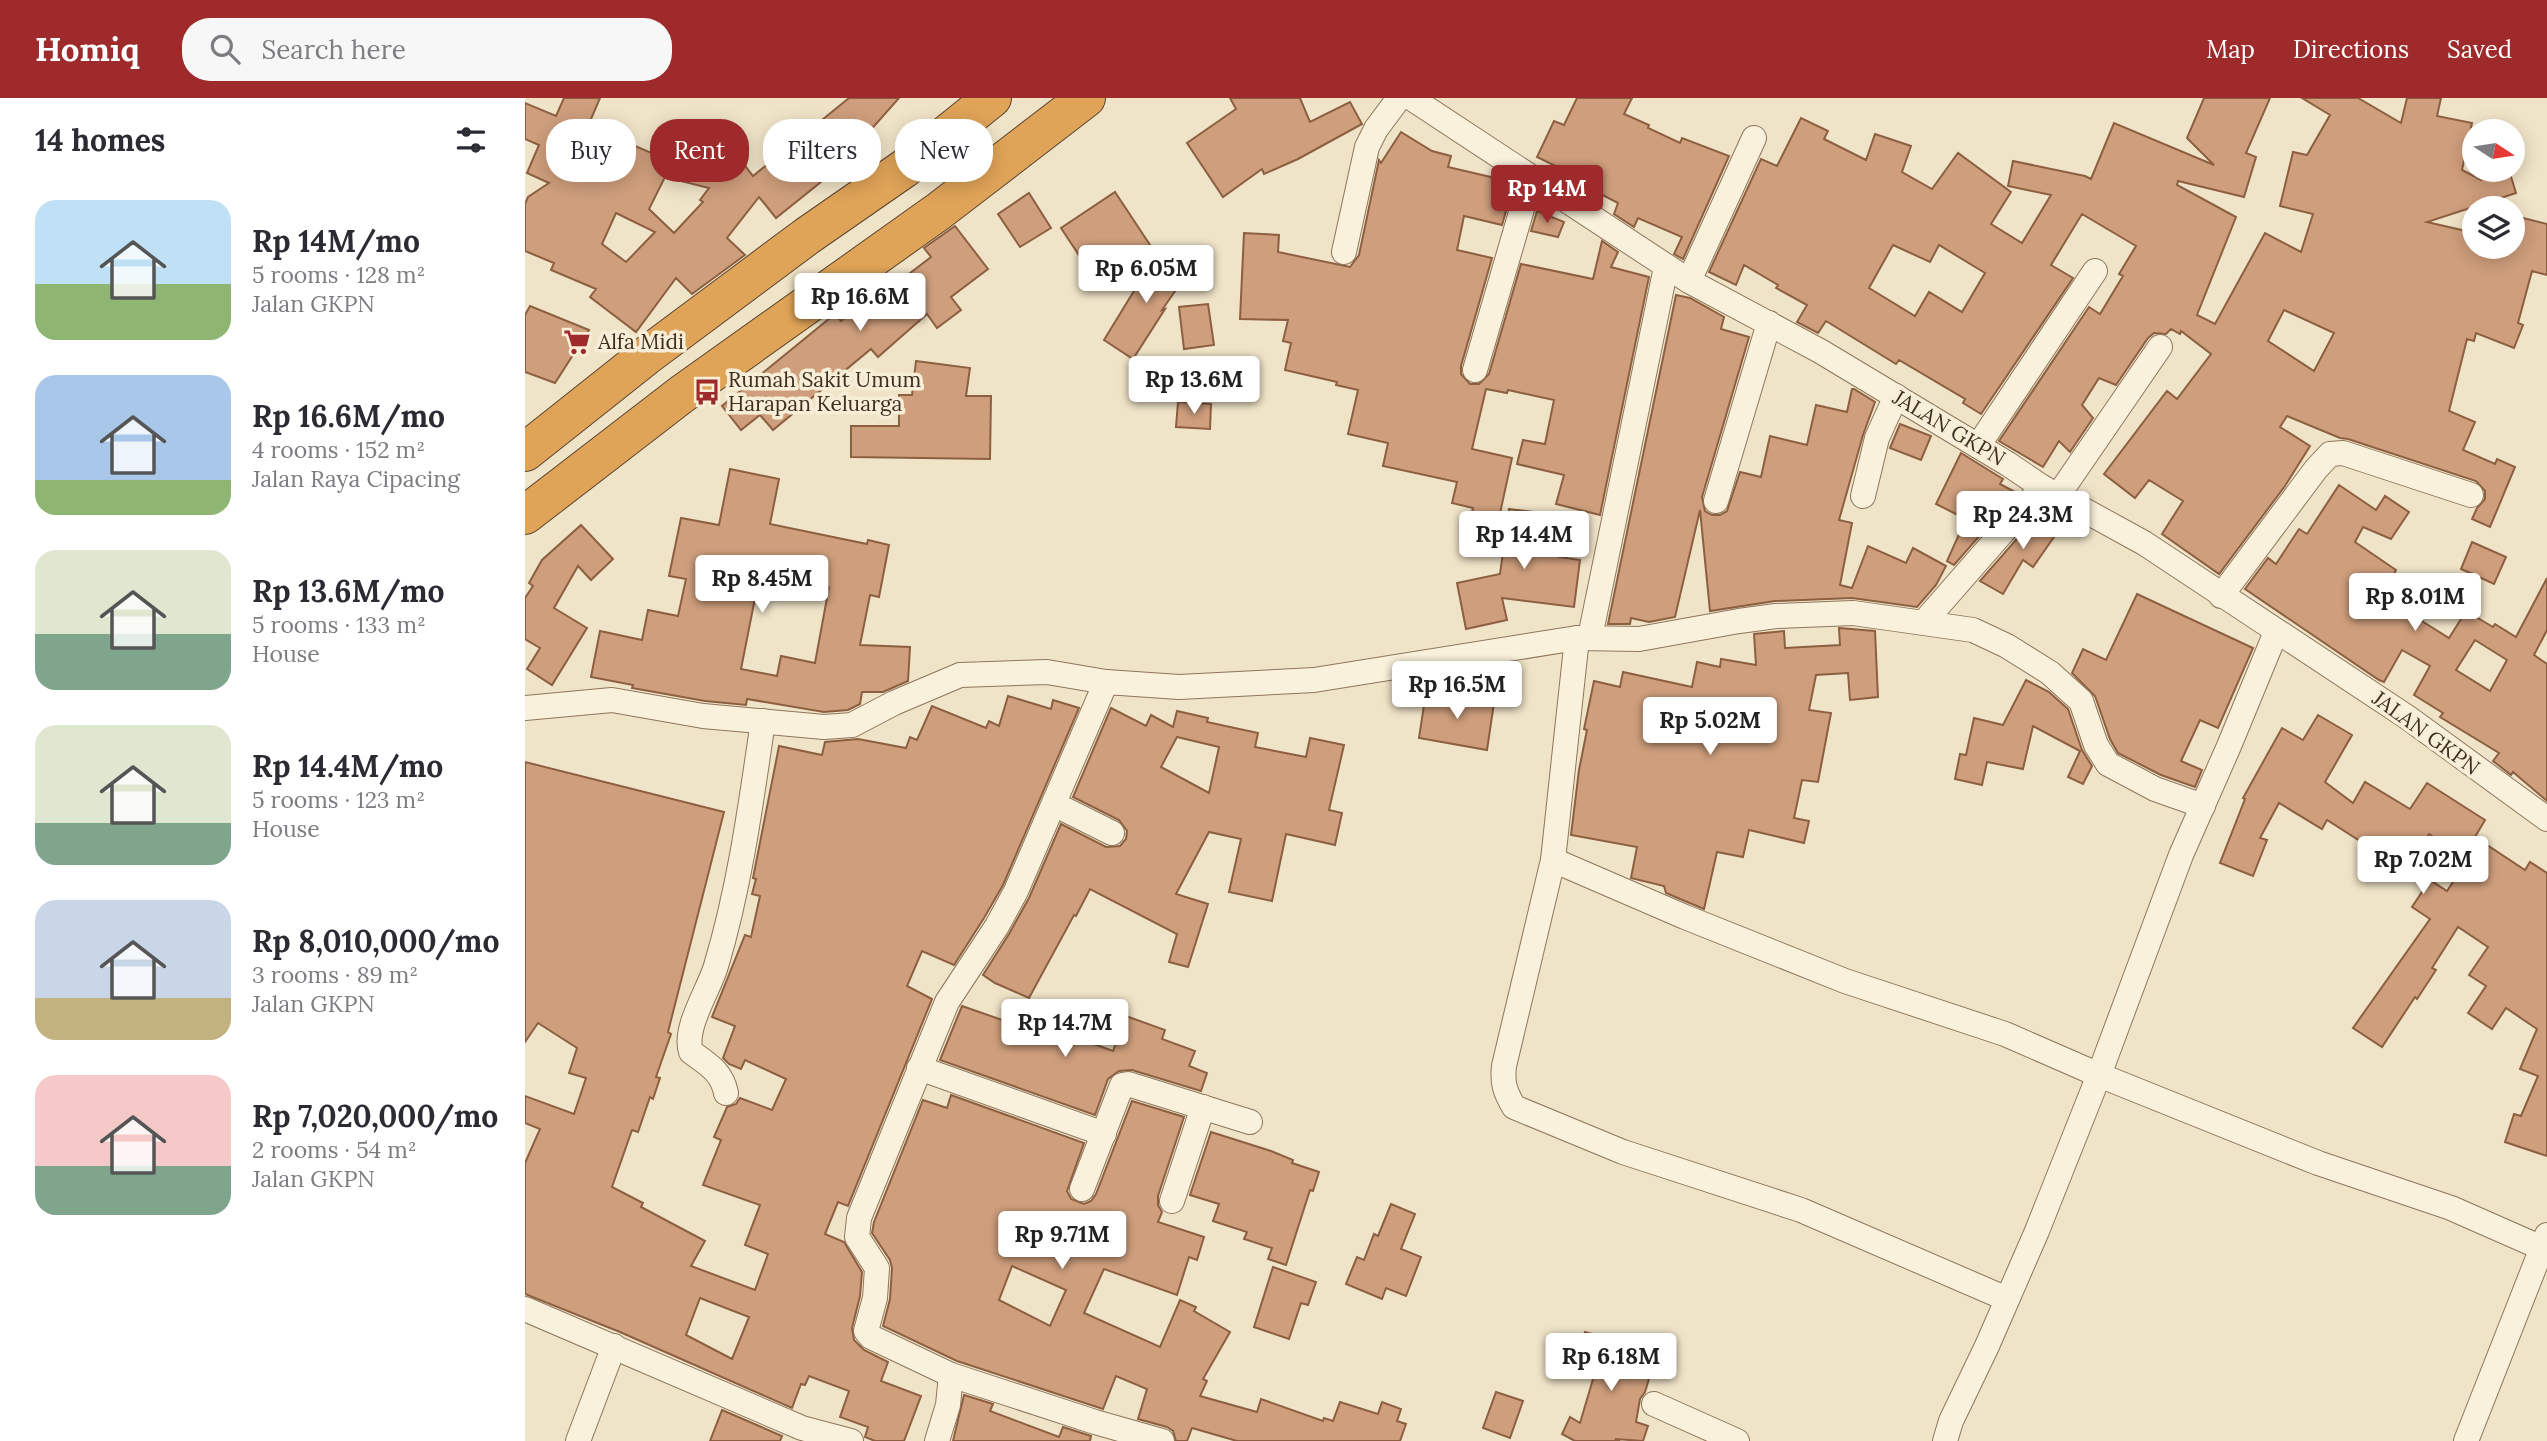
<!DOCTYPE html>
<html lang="en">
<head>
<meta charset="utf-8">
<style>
	:root { --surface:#fff; --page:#f7f7f7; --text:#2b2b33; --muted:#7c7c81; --accent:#9e2a2b }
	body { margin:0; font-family:Lora,serif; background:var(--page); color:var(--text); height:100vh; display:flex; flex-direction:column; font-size:26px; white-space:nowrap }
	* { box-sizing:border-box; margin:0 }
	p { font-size:23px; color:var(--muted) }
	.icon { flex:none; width:38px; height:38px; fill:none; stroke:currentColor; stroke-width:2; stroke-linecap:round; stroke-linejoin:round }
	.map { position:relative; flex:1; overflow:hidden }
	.sheet { display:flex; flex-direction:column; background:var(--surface); width:525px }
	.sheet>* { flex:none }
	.guide { position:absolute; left:21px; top:21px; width:665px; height:63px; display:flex; gap:14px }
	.needle { width:46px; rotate:102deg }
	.fabs { position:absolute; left:1937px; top:21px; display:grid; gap:14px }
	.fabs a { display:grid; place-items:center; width:63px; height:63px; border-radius:50%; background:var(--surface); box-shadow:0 4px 18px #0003; font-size:35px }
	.price { position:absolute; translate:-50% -60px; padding:0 16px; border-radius:7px; background:#fff; color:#222; font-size:23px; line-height:46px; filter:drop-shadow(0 2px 4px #0008) }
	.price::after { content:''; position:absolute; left:50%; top:42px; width:21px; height:16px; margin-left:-10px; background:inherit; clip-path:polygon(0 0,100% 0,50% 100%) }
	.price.active { background:var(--accent); color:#fff }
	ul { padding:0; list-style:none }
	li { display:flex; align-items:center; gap:21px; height:175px; padding:0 35px }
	li span { display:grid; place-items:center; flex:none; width:196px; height:140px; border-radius:21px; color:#555 }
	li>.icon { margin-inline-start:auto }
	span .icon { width:84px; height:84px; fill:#fffc; stroke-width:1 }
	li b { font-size:30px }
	h2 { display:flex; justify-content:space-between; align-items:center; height:84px; padding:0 35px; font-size:30px }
	.pill { padding:0 24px; border-radius:28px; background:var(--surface); box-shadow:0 4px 18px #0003; font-size:24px; line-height:63px }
	.pill.active { background:var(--accent); color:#fff }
	header { display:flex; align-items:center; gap:42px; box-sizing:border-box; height:98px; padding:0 35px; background:var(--accent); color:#fff }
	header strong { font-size:33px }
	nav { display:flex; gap:38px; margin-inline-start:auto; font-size:24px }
	.search { width:490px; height:63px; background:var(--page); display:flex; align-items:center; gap:18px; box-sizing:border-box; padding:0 24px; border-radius:28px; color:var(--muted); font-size:26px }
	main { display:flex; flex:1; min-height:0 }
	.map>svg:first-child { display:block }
</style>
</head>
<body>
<header>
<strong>Homiq</strong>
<div class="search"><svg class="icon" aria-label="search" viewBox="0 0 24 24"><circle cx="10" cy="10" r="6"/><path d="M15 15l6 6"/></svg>Search here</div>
<nav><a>Map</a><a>Directions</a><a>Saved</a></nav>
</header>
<main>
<section class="sheet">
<h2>14 homes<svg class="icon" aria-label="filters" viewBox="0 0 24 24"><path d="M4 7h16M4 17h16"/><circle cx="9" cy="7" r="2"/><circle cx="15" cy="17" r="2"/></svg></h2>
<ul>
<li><span style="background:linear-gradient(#bfe0f5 60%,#8fb573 0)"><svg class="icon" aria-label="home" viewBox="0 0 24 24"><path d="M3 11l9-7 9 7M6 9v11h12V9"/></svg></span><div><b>Rp 14M/mo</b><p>5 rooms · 128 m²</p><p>Jalan GKPN</p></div></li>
<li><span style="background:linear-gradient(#a9c7e8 75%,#8fb573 0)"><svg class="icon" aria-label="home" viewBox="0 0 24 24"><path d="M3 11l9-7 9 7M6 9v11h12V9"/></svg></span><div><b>Rp 16.6M/mo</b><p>4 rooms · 152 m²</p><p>Jalan Raya Cipacing</p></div></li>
<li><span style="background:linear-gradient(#dfe7d0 60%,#7fa58c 0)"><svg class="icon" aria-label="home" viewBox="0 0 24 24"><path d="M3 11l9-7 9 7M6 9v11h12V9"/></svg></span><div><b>Rp 13.6M/mo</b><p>5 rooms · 133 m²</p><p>House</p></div></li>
<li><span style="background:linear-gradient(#dfe7d0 70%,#7fa58c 0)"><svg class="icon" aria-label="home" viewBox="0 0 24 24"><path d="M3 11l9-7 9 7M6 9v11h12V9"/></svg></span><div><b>Rp 14.4M/mo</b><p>5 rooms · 123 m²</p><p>House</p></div></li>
<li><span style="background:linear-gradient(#c9d6e8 70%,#c2b280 0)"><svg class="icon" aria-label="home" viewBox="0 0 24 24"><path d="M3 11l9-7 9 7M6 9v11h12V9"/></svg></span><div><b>Rp 8,010,000/mo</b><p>3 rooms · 89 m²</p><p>Jalan GKPN</p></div></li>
<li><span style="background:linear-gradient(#f6c9c9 65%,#7fa58c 0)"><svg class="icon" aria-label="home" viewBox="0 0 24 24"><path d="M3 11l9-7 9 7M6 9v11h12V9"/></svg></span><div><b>Rp 7,020,000/mo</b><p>2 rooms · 54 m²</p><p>Jalan GKPN</p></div></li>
</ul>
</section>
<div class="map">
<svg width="2022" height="1343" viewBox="0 0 2022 1343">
	<rect width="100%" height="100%" fill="#f0e4c8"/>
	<g fill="#cf9f7d" stroke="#8d5f41" stroke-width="2" fill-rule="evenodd">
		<path d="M39 0H75L63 28 131 57 135 44 178 55 198 39 228 78 324 0H374L342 36 347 43 251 120 234 99 202 140 220 157 167 196 151 180 111 234 65 199 71 191 26 172 29 165 0 153V106L3 99 24 85 2 75 14 47 0 41V5L31 18ZM140 79 184 90 175 102 178 104 149 135 124 111ZM91 115 130 134 101 164 77 146Z"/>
		<polygon points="705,0 775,0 785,24 825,4 837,26 773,61 739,76 737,71 698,99 662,45 711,11"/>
		<polygon points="1052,0 1107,0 1099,16 1124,27 1123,30 1155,45 1157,40 1204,58 1158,161 1149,156 1157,139 1113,120 1109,129 1089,116 1093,105 1051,83 1053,79 1012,59 1029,23 1039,27"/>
		<path d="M1679 0H1745L1721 55 1731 59 1719 99 1653 83 1652 87 1711 119 1672 217 1690 226 1740 135 1776 154 1788 116 1755 108 1768 54 1782 57 1805 17 1777 0H1833L1876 25 1882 0H1916L1912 18 1947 25 1937 72 1956 82 1984 72 1991 95 1902 124 1950 135V149H1990L1998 120 2022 126V177L2007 173 1993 225 1998 227 1989 250 1951 235 1949 243 1942 241 1924 313 1950 324 1938 352 1970 366 1972 361 1990 369 1965 429 1947 421 1952 410 1960 401V393L1951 383 1823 341 1815 340 1762 318 1755 329 1785 348 1760 388 1694 476 1637 436 1658 403 1624 382 1610 400 1579 376 1642 293 1652 301 1686 256 1656 233 1655 236 1646 231 1641 236 1629 235 1623 240 1591 287 1574 280 1557 307 1568 320 1545 354 1534 343 1518 369 1474 343 1564 209 1575 216 1598 178 1594 176 1611 148 1557 116 1526 167 1548 180 1456 316 1438 305 1440 301 1374 262 1371 266 1301 223 1293 235 1272 224 1282 207 1251 190 1253 187 1219 167 1211 187 1184 174 1236 61 1252 68 1276 20 1303 33 1299 41 1341 62 1350 36 1386 48 1377 74 1407 91 1433 55 1486 94 1466 126 1497 145 1526 97 1483 88 1488 63 1560 78 1566 81 1589 25 1689 67 1662 40ZM1368 147 1405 164 1414 147 1460 175 1437 214 1404 194 1390 218 1344 190ZM1759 212 1809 235 1789 273 1743 243Z"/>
		<polygon points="876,34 907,53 926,58 923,69 983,83 979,100 984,102 977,127 939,118 932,152 967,160 936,268 936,276 945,286 954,286 964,276 996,166 1068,181 1077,143 1093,154 1086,169 1124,179 1075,417 1031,406 1039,377 992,366 998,342 1020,346 1029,302 983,292 982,295 961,291 947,351 987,360 974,420 947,414 948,410 927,405 932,384 858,368 863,345 823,336 833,292 811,287 812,284 760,272 766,245 758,243 763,222 715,221 719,135 754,137 753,154 825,169 834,157 854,62 856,65"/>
		<polygon points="590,94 629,153 575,189 536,130"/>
		<polygon points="504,95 526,130 495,149 473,116"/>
		<polygon points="1012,113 1039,124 1033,139 1006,133"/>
		<polygon points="430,128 463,171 426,199 436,212 412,230 402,216 353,259 346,251 248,332 235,317 216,332 197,308 310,216 316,223 346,198 348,200 374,180 376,182 406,159 399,150"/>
		<polygon points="639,155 664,173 637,212 640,211 608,261 579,242 631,157 634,161"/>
		<polygon points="1151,197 1165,200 1199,219 1196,231 1224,239 1177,399 1180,413 1187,417 1195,417 1202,413 1215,374 1236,379 1245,338 1282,347 1291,307 1322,314 1327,291 1329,291 1350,304 1338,337 1314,422 1327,425 1315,487 1327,490 1343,448 1381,465 1388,450 1421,468 1411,487 1392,509 1327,500 1250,503 1185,513 1175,412 1150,519 1124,524 1106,520 1105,526 1083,526"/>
		<polygon points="683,206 689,247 659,251 654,209"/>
		<polygon points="5,208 64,232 30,285 0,274 0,217"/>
		<polygon points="391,263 445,270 441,298 466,298 465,361 326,359 326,328 374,328 374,297 387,297"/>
		<polygon points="653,304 686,306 685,331 651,329"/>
		<polygon points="1375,326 1406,338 1396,362 1365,350"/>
		<polygon points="1436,355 1478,381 1475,386 1492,395 1429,467 1422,463 1441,421 1411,406"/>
		<path d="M205 371 254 381 245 426 342 446 343 442 364 447 354 499 345 497 335 547 385 549 383 583 358 594H337L335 606 323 612 299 614 222 601 221 607 180 603 107 590 108 587 66 579 75 533 117 542 123 512 153 518 161 481 144 478 156 420 194 427ZM235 475 304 489 290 565 256 558 252 578 216 571Z"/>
		<path d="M1814 387 1851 412 1860 398 1884 414 1866 441 1838 429 1830 444 1871 472 1869 476 1905 498 1892 520 1924 540 1941 513 1968 529 1970 526 1991 539 2022 480V532L2009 557 2022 566V703L1988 674 1986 677 1968 663 1974 655 1915 619 1918 615 1889 597 1905 568 1877 552 1859 584 1854 582 1720 491 1743 460 1751 466 1774 431 1782 436ZM1950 542 1982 562 1965 593 1931 572Z"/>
		<polygon points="984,411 1040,418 1034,459 1055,462 1049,509 977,500 982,522 941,531 932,485 975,476"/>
		<polygon points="1518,411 1538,426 1508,469 1498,462 1478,496 1455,483"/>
		<polygon points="56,427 88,461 66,482 53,468 29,510 62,530 27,587 2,571 15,550 0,541 0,500 8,488 4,485 17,462"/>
		<polygon points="1947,444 1981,459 1969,486 1936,471"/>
		<polygon points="1612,496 1728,550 1693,630 1675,622 1656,663 1677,672 1670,689 1636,677 1593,655 1585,641 1570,598 1547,575 1558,551 1581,562"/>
		<polygon points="1314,530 1350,533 1353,599 1325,602 1323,575 1291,577 1284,612 1306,615 1293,684 1277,682 1269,720 1284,723 1279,745 1224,732 1218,759 1192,754 1179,811 1141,795 1139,788 1106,780 1112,749 1046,737 1054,672 1062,632 1059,631 1069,583 1095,589 1098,574 1167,589 1172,564 1195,569 1196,561 1231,567 1229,536 1259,533 1260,550 1315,547"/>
		<polygon points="1501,582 1524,594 1543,611 1557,652 1567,668 1558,686 1543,679 1555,653 1508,628 1498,671 1462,664 1457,687 1430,681 1435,656 1441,657 1449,620 1478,627"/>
		<polygon points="901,594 969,605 962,652 894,640"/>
		<path d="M483 598 526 611 528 602 554 610 478 787 459 820 429 867 397 853 382 888 407 901 323 1108 313 1104 300 1136 319 1144 337 1174 335 1198 327 1230 329 1242 339 1252 363 1264 356 1283 396 1298 379 1343H350L340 1339 343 1329 315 1319 324 1293 284 1278 280 1287 276 1286 267 1310 95 1234 0 1196V1065L15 1031 0 1025V998L49 1016 61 980 44 975 52 950 13 925 0 944V664L199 714 143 934 146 936 131 979 135 980 128 1001 125 999 113 1034 107 1032 87 1089 118 1105 116 1109 180 1143 166 1168 230 1192 243 1156 220 1147 235 1107 178 1087 196 1042 189 1039 202 1009 211 1006 215 1000 247 1012 261 981 220 962 216 971 204 966 198 960 210 928 187 919 220 837 226 839 235 798 227 796 231 781 228 780 254 648 297 657 300 644 333 641 381 650 385 639 392 642 407 608 461 630 464 623 474 628ZM175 1200 224 1219 207 1261 161 1237Z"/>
		<path d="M586 610 621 628 626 617 648 629 652 613 683 620 682 624 733 635 730 649 781 659 785 640 819 647 804 712 817 715 810 747 761 736 747 803 704 794 716 741 684 734 651 796 683 806 663 869 644 864 652 836 565 791 551 818 549 817 504 900 470 885 458 877 484 836 504 800 536 726 581 749 595 748 601 741 602 733 594 722 548 699ZM652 639 694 649 684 695 636 669Z"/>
		<polygon points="1793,617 1827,637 1800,684 1828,705 1840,684 1885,711 1902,685 1960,722 1950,739 2000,772 2005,764 2022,775 2022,1058 1980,1044 1989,1016 1996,1018 2013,978 1995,971 2012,931 1981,910 1967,931 1943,915 1961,888 1944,877 1963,849 1933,829 1907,870 1911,872 1892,901 1890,899 1857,949 1828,930 1905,821 1887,809 1905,782 1922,793 1943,761 1904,736 1880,772 1802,722 1797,731 1754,705 1735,740 1742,742 1728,778 1695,765 1720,701 1718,700 1757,630 1778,642"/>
		<polygon points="437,908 549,947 552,940 588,953 601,918 640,932 637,941 670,953 664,968 682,975 676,993 607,972 594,973 583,981 570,1017 415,962"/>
		<path d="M426 997 559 1045 542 1093 546 1101 559 1106 566 1103 571 1096 607 1003 659 1019 633 1098V1107L637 1114 633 1124 679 1139 672 1162 664 1159 652 1197 579 1171 559 1215 635 1249 655 1202 671 1209 669 1213 705 1234 678 1281 682 1283 675 1298 732 1314 736 1301 798 1323 799 1320 808 1323 815 1304 853 1316 857 1304 876 1311 872 1323 881 1326 875 1343H712L667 1330 662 1343H651L648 1333 642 1329 613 1321 622 1291 591 1278 578 1311 432 1263 358 1228 365 1201 367 1170 365 1162 347 1135 349 1124 398 1002 422 1010ZM487 1168 541 1192 525 1228 474 1202Z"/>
		<polygon points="686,1034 746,1053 768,1062 767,1065 794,1074 788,1093 785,1092 761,1167 743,1161 747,1150 719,1141 722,1134 688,1123 694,1106 665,1097"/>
		<polygon points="866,1106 890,1116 876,1151 896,1159 881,1198 861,1190 857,1201 821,1186 832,1159 839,1162 849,1136 853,1138"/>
		<polygon points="748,1169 791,1184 783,1207 776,1205 764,1241 729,1229"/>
		<polygon points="1060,1234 1088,1242 1086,1248 1130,1261 1120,1294 1115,1301 1111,1324 1123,1328 1118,1343 1090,1341 1095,1343 1050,1343 1037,1336 1045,1319 1055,1325 1071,1271 1050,1265"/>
		<polygon points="971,1294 998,1303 985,1340 958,1330"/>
		<polygon points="439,1297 468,1306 465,1313 534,1339 538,1329 566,1338 565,1343 428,1343"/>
		<polygon points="197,1312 257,1338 255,1343 185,1343"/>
	</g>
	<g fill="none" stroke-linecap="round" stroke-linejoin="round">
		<g stroke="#8d765c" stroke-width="26">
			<g id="street">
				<polyline points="886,0 1164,183 1295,253 1483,366 1517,389 1619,445 1882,619 2022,721"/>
				<polyline points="819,154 842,49 851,31 874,0"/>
				<polyline points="1164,183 1229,40"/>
				<polyline points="950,272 1006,80"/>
				<polyline points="1453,348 1570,173"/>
				<polyline points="1338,398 1352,340 1371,298"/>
				<polyline points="1532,399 1635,249"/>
				<polyline points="1191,403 1244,225"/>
				<polyline points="1696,498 1791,371 1805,356 1818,355 1946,397"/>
				<polyline points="1399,524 1517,389"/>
				<polyline points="1065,539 1141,169"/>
				<path d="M1052 540 1028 762 979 968C977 985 980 994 989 1009L1098 1054 1276 1112 1482 1201"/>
				<polyline points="0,610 87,602 178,618 299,629 327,627 369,605 435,577 522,574 581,584"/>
				<polyline points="529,706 587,735"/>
				<polyline points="1028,762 1160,819 1320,883 1480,936 1574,977 1793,1065 1926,1110 2017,1150"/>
				<polyline points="394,970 579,1036"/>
				<path d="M201 995C197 974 183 966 166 954 158 930 184 892 191 868 215 788 226 705 238 623"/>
				<polyline points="557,1091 597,987 603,986 725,1024"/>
				<polyline points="647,1103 678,1009"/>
				<polyline points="0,1211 277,1330 326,1343"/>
				<polyline points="1129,1306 1212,1343"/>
				<polyline points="53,1343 89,1248"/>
				<polyline points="412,1343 423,1307 426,1277"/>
				<polyline points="637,1343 570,1324 426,1277 346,1239 341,1233 350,1200 352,1170 332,1139 334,1120 422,904 472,828 491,793 581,584 654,589 789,582 1052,540 1114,541 1214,523 1251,518 1328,515 1448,532 1482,548 1525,575 1556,603 1571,647 1583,666 1630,691 1678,708"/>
				<polyline points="1420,1343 1426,1323 1462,1248 1512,1133 1574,977 1656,757 1704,648 1751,534"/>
				<polyline points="1941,1343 2022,1137"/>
			</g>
		</g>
		<g stroke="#5b4430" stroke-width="40">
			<g id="highway">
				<polyline points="0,354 121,258 282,138 380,70 467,0"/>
				<polyline points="0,417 157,296 414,113 561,0"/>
			</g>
		</g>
		<use href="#street" stroke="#faf1dc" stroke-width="24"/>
		<use href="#highway" stroke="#e0a458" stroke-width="38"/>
	</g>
	<defs>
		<g id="supermarket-bare" transform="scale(2.1)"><path d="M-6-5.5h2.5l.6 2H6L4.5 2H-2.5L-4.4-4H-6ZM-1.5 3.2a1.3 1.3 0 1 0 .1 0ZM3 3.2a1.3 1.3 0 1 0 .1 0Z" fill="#9e2a2b" stroke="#f7eed8" stroke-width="2.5" paint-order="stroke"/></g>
		<g id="bus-bare" transform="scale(2.1)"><path d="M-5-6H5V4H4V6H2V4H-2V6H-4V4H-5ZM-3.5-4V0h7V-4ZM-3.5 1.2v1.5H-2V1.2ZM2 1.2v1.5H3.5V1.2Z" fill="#9e2a2b" stroke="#f7eed8" stroke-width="2.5" paint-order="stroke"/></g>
	</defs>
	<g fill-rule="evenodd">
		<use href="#supermarket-bare" x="52" y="244"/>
		<use href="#bus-bare" x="182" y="294"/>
	</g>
	<g text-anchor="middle" stroke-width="7" stroke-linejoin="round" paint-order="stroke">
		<g font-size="21" fill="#3d2e20" stroke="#f7eed8" text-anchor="start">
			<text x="73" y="251">Alfa Midi</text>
			<text x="203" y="289">Rumah Sakit Umum<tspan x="203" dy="24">Harapan Keluarga</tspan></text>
		</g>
		<g font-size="21" fill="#3d2e20" stroke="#f7eed8">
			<text transform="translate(1424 330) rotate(31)" y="7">JALAN GKPN</text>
			<text transform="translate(1901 635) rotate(36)" y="7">JALAN GKPN</text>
		</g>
	</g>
</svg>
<div class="fabs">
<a><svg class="needle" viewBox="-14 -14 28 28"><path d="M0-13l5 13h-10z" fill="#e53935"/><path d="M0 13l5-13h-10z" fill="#7c7c81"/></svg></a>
<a><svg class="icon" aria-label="layers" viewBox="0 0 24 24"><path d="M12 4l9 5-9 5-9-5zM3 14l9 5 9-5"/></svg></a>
</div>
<b class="price active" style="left:1022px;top:127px">Rp 14M</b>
<b class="price" style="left:621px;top:207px">Rp 6.05M</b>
<b class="price" style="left:335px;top:235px">Rp 16.6M</b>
<b class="price" style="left:669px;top:318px">Rp 13.6M</b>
<b class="price" style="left:1498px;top:453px">Rp 24.3M</b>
<b class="price" style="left:999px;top:473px">Rp 14.4M</b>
<b class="price" style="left:237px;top:517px">Rp 8.45M</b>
<b class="price" style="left:1890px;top:535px">Rp 8.01M</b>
<b class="price" style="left:932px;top:623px">Rp 16.5M</b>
<b class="price" style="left:1185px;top:659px">Rp 5.02M</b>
<b class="price" style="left:1898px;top:798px">Rp 7.02M</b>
<b class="price" style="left:540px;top:961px">Rp 14.7M</b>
<b class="price" style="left:537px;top:1173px">Rp 9.71M</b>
<b class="price" style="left:1086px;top:1295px">Rp 6.18M</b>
<div class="guide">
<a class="pill">Buy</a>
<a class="pill active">Rent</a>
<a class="pill">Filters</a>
<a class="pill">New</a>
</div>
</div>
</main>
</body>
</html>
